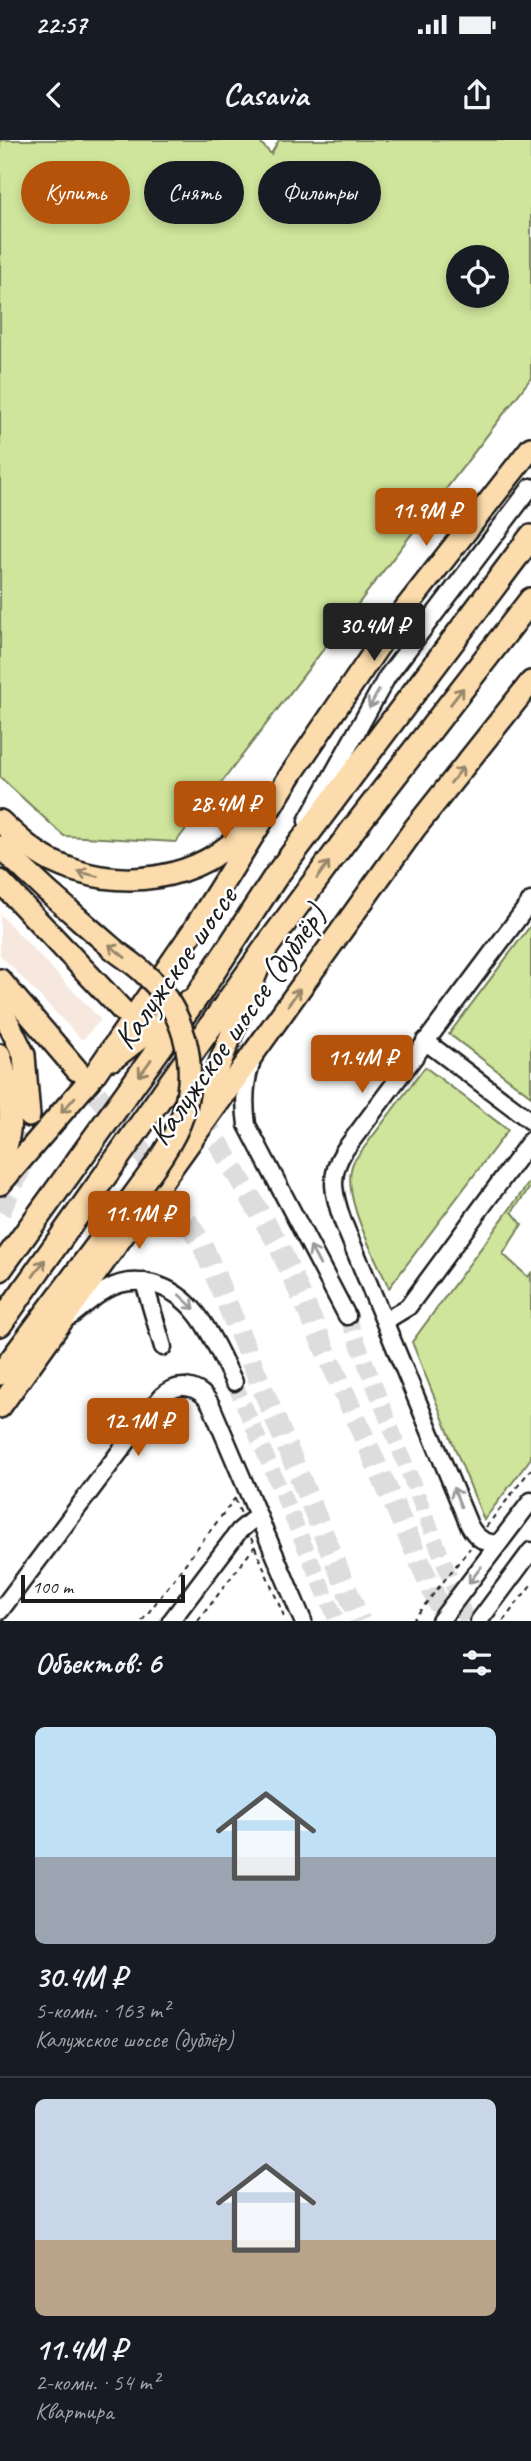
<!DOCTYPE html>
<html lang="ru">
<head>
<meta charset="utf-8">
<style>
	:root { --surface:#171b24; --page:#20242c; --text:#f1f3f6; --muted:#9ea1a6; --line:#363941; --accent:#b45309 }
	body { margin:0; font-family:Caveat,sans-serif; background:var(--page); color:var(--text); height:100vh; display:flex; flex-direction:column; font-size:26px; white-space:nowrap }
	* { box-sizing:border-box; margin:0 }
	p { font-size:23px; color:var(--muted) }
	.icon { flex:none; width:38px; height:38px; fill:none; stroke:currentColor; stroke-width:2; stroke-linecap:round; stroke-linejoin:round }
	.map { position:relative; height:1481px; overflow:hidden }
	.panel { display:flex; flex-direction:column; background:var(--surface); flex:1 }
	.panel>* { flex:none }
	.banner { position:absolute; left:21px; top:21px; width:490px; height:63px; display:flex; gap:14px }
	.fabs { position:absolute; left:446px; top:105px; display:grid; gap:14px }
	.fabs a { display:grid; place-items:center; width:63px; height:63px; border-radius:50%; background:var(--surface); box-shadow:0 4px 10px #0003; font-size:35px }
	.scale { position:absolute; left:21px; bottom:18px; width:164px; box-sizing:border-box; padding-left:7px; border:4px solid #1c1c1c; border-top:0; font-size:19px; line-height:24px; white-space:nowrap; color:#1c1c1c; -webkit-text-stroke:5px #fff; paint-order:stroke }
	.price { position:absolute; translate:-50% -60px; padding:0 16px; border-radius:7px; background:var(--accent); color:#fff; font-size:23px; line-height:46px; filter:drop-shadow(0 2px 4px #0008) }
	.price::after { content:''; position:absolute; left:50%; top:42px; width:21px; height:16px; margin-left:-10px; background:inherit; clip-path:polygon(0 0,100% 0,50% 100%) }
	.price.on { background:#222; color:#fff }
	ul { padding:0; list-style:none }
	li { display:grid; align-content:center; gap:14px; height:371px; padding:0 35px }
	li+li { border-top:2px solid var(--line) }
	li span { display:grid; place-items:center; height:217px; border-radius:10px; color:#555 }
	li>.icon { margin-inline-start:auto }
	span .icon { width:126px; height:126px; fill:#fffc; stroke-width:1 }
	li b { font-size:30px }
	h2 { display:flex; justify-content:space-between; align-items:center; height:84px; padding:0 35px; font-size:30px }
	.tag { padding:0 24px; border-radius:32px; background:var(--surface); box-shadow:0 4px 10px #0003; font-size:24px; line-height:63px }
	.tag.on { background:var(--accent); color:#fff }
	.status { display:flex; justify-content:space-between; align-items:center; height:49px; padding:0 35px; background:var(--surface); direction:ltr }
	.status svg { height:19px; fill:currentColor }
	header { display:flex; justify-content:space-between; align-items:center; height:91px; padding:0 35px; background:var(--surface); font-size:32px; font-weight:700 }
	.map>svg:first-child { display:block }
</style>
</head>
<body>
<div class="status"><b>22:57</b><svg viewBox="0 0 49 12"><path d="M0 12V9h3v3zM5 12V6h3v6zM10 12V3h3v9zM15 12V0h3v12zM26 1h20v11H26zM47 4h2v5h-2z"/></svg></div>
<header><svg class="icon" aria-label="back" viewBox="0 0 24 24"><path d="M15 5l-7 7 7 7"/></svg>Casavia<svg class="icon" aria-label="share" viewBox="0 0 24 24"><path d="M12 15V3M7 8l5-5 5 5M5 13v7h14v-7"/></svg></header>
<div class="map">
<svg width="531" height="1481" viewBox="0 0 531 1481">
	<rect width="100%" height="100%" fill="#fff"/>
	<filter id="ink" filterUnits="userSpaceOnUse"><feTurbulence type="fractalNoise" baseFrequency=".0143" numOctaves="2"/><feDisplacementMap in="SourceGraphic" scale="14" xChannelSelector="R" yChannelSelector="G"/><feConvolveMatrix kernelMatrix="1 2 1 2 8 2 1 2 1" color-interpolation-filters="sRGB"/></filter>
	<g filter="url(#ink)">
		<polygon fill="#f6e8de" points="0,774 101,880 82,900 0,815"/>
		<g fill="#cee59b" stroke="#75805c" stroke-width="2" fill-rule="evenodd">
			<path d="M0 0H258L271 14 279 0H531V238L176 702 64 696 0 637ZM458 117H497V156H458Z"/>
			<polygon points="531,785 531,956 449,894"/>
			<path d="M425 927 508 990 389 1148C376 1118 338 1052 354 1021Z"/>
			<polygon points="531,1040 531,1046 512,1072 522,1084 503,1114 528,1137 531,1133 531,1318 484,1380 412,1202"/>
		</g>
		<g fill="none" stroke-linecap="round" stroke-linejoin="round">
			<g stroke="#ddd" stroke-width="16" stroke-dasharray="16 8" stroke-linecap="butt">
				<polyline points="347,1176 467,1481"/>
				<polyline points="234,1242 337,1481"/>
			</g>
			<g stroke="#ddd" stroke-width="21" stroke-dasharray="21 10" stroke-linecap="butt">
				<polyline points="147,900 216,999 278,1104 446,1481"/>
				<polyline points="77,930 136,1003 202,1104 360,1481"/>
				<polyline points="0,1072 20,1030 29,976"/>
			</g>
			<g stroke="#1c1c1c" stroke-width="21">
				<g id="minor">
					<polyline points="307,681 387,537 531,347"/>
					<polyline points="425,901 531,981"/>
					<path d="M251 924C244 944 244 964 247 985L347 1176"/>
					<polyline points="144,1142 163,1207"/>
					<path d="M71 1176C82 1168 93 1157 106 1150 121 1141 137 1140 153 1144 199 1156 214 1203 234 1242"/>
					<polyline points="385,1181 408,1167 531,1000"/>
					<path d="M498 1404C484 1403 476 1398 469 1385L343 1082C334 1056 328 1036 344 1011L531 761"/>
					<path d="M0 1471 161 1257C178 1241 200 1245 211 1265L303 1481"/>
					<polyline points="171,1481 239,1391 258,1375"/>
					<polyline points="440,1481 531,1361"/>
					<polyline points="479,1481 531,1411"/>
				</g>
			</g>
			<g stroke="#1c1c1c" stroke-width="26">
				<g id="major">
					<path d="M0 681C16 696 32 711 51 721 117 753 200 743 249 686"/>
					<polyline points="0,707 46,750"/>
					<polyline points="0,741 123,871"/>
					<polyline points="0,840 77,930"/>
					<polyline points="0,866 24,915 29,976"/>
					<path d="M0 915C10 951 16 989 0 1024"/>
					<polyline points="113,919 187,862"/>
					<polyline points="199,975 259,826"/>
					<polyline points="0,1044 94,935 193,791 292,633 394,483 531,308"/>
					<polyline points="0,1234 117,1078"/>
					<polyline points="0,1267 415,688 531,542"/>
				</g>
			</g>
			<g stroke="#1c1c1c" stroke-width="28">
				<g id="highway">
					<polyline points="0,1129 200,852 276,736 531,397"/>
					<polyline points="0,1184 268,805 355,687 531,460"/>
				</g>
			</g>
			<g stroke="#1c1c1c" stroke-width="2" stroke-dasharray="5 5" stroke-linecap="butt">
				<polyline points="235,1359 241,1374"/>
				<polyline points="486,1387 531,1329"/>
				<polyline points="251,1398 286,1481"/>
				<polyline points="142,1481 235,1358"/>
				<polyline points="198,1481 255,1406"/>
				<polyline points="412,1481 470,1408"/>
				<polyline points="503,1481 531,1445"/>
			</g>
			<use href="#minor" stroke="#fff" stroke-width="16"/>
			<use href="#major" stroke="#fcdcac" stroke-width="21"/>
			<use href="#highway" stroke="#fcdcac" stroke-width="23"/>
			<g stroke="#1c1c1c" stroke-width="26" stroke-linecap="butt">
				<path id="major-bridge" d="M46 750C68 769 89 788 111 807 121 816 134 823 144 833 184 869 199 923 183 974 172 1009 138 1048 117 1078"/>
			</g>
			<use href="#major-bridge" stroke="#fcdcac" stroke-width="21"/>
		</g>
		<defs><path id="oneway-shaft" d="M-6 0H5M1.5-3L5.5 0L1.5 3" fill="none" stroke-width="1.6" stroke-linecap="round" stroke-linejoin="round" transform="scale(1.75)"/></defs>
		<g stroke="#97866b">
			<use href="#oneway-shaft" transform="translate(457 556) rotate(-52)"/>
			<use href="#oneway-shaft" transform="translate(457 635) rotate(-51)"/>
			<use href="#oneway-shaft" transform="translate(323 730) rotate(-54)"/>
			<use href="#oneway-shaft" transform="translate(88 734) rotate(-166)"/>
			<use href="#oneway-shaft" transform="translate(117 811) rotate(-141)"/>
			<use href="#oneway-shaft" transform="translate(294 857) rotate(-55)"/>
			<use href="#oneway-shaft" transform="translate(145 928) rotate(126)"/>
			<use href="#oneway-shaft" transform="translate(68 965) rotate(131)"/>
			<use href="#oneway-shaft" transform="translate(39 1128) rotate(-55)"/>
		</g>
		<g stroke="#999">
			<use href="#oneway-shaft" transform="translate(374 559) rotate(119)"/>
			<use href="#oneway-shaft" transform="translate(315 1116) rotate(-118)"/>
			<use href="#oneway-shaft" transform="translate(187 1162) rotate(43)"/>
			<use href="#oneway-shaft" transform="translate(457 1357) rotate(-112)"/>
			<use href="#oneway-shaft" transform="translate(475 1435) rotate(127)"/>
		</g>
	</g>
	<g text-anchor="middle" stroke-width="5" stroke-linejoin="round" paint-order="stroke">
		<g font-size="33" fill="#1c1c1c" stroke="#fff">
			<text transform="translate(174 827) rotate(-55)" y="12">Калужское шоссе</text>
			<text transform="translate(236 884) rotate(-55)" y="12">Калужское шоссе (дублёр)</text>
		</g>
	</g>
</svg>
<div class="fabs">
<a><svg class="icon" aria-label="locate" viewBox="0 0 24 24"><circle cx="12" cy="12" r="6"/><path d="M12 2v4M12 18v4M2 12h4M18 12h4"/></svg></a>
</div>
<div class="scale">100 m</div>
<b class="price" style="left:426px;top:408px">11.9M ₽</b>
<b class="price on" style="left:374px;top:523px">30.4M ₽</b>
<b class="price" style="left:225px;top:701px">28.4M ₽</b>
<b class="price" style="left:362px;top:955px">11.4M ₽</b>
<b class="price" style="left:139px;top:1111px">11.1M ₽</b>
<b class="price" style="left:138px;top:1318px">12.1M ₽</b>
<div class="banner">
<a class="tag on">Купить</a>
<a class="tag">Снять</a>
<a class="tag">Фильтры</a>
</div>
</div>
<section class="panel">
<h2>Объектов: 6<svg class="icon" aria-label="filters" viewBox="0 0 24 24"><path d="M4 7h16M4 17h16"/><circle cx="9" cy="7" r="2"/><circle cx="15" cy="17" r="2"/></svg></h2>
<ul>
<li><span style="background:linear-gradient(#bfe0f5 60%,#9aa5b1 0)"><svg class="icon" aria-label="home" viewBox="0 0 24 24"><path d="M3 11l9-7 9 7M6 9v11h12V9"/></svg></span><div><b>30.4M ₽</b><p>5-комн. · 163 m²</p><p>Калужское шоссе (дублёр)</p></div></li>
<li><span style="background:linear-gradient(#c9d6e8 65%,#b9a48a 0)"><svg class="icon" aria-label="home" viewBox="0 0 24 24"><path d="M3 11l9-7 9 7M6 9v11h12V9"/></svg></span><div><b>11.4M ₽</b><p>2-комн. · 54 m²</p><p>Квартира</p></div></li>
</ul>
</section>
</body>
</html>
